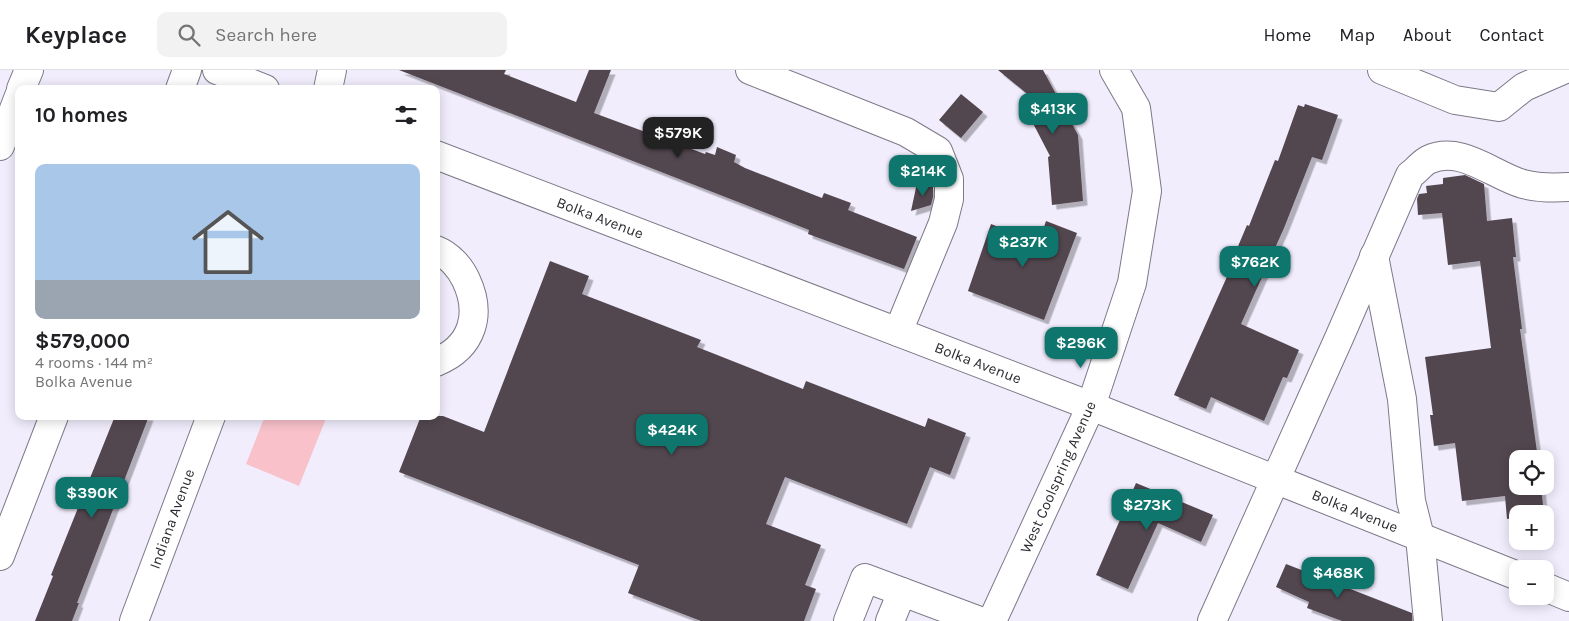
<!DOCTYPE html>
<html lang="en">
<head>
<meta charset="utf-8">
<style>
	:root { --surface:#fff; --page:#f2f2f2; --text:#202124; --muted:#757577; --line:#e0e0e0; --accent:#0f766e }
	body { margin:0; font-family:Karla,sans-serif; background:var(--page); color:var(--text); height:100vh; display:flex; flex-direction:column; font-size:19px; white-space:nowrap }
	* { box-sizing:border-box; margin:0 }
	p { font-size:16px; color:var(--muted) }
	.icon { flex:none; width:28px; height:28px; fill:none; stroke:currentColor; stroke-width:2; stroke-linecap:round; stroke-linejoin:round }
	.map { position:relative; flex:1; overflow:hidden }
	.drawer { position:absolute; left:15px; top:15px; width:425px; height:335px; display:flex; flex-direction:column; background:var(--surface); border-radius:10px; box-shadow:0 2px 12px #0003 }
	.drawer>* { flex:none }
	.tools { position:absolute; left:1509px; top:380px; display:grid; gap:10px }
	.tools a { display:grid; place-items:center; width:45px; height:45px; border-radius:10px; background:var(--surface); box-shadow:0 2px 12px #0003; font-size:25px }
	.price { position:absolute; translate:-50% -42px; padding:0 11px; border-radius:10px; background:var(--accent); color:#fff; font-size:16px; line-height:32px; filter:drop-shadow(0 1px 2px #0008) }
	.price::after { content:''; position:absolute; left:50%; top:30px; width:15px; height:11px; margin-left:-8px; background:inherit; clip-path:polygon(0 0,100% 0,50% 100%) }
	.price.on { background:#222; color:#fff }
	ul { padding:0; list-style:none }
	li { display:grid; align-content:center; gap:10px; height:265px; padding:0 20px }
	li+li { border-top:1px solid var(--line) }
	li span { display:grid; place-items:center; height:155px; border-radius:10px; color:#555 }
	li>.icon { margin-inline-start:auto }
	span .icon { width:90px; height:90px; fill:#fffc; stroke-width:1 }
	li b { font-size:21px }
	h2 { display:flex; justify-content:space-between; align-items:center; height:60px; padding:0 20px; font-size:21px }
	header { display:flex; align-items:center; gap:30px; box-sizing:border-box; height:70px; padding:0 25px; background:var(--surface); border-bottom:1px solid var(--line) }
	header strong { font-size:24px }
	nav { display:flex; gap:28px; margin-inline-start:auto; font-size:18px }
	.search { width:350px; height:45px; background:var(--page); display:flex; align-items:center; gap:12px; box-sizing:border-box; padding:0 18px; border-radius:10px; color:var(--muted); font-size:19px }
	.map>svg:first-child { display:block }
</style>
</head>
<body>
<header>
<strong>Keyplace</strong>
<div class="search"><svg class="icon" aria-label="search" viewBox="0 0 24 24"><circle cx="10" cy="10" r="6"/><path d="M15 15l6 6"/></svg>Search here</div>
<nav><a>Home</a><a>Map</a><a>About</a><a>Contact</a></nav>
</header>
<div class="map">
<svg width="1569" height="551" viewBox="0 0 1569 551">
	<defs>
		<filter id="shadow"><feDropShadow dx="4.5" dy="4.5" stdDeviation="0" flood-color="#0004"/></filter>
	</defs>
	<rect width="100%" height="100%" fill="#f1edfd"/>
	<polygon fill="#f9c2cb" points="265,346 327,346 299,416 246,394"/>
	<g fill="#524650" filter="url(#shadow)">
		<polygon points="399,0 506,0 504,4 576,32 589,0 611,0 594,43 705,84 706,82 715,85 717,77 736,85 734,92 745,98 822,128 824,123 851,133 848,140 917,167 904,199 808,164 809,160 751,137"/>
		<polygon points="998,0 1043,0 1078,65 1083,131 1052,135 1048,87 1050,86 1025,38 1037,32"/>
		<polygon points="961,24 983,42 961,68 939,50"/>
		<polygon points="1305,34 1338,45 1322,90 1312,87 1284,158 1241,254 1299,280 1287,308 1283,307 1264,351 1211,327 1206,339 1174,325 1230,200 1228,200 1247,155 1249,156 1275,90 1278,91 1298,35 1304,37"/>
		<polygon points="1465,105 1484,114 1487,151 1512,148 1516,187 1513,187 1522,259 1520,259 1538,389 1518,389 1518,416 1541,416 1544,444 1518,444 1518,447 1507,449 1505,426 1462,431 1455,373 1434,376 1430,345 1433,345 1425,287 1491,278 1480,191 1448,195 1442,143 1418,145 1417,129 1419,124 1427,123 1426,116 1443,114 1443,108"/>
		<polygon points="917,113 933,116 933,127 931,135 911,141"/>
		<polygon points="1046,151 1077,163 1044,250 968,221 991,154 1039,172"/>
		<polygon points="550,191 589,206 582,224 701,270 697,277 803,319 806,311 925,357 928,348 966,363 950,405 930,397 907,454 785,407 766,454 821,475 805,515 816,519 804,551 701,551 628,523 639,495 399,402 421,346 443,346 484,362"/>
		<polygon points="115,346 149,346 77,533 79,533 72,551 35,551 53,506 51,505"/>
		<polygon points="1136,413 1213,445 1201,472 1158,453 1128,519 1096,505"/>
		<polygon points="1286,494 1412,543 1412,551 1342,551 1307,538 1309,532 1276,517"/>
	</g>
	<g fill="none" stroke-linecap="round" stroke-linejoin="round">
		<g stroke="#7d7987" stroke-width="30">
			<g id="minor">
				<polyline points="217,0 265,19"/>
				<polyline points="750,0 906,62 938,81 949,109 949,129 943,153 898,262"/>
				<polyline points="1382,0 1455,30 1499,37 1524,17 1563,0"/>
				<polyline points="21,19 29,0"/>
				<polyline points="180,19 187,0"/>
				<polyline points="328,19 332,0"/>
				<polyline points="0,76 19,26"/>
				<polyline points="436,85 1091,336 1518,506"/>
				<path d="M436 180C449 185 460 197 466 210 482 244 473 277 436 292"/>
				<polyline points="1374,186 1402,329 1411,431 1420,467 1428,551"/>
				<polyline points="0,486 54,346"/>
				<polyline points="1545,517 1569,527"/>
				<polyline points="134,551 211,346"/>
				<polyline points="848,551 865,508 980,551"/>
				<polyline points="890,551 902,522"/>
				<polyline points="992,551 1091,336 1132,213 1147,121 1136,38 1114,0"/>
				<path d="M1212 551 1339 268 1410 105C1416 101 1422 93 1428 90 1460 74 1494 106 1523 114 1538 118 1553 118 1569 117"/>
			</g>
		</g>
		<use href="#minor" stroke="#fff" stroke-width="28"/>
	</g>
	<g text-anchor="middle" stroke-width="5" stroke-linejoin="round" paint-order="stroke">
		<g font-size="15" fill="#2e2c32" stroke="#fff">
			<text transform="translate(600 148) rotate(21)" y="5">Bolka Avenue</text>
			<text transform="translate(978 293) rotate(21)" y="5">Bolka Avenue</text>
			<text transform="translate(1058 407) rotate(-66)" y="5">West Coolspring Avenue</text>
			<text transform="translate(1355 441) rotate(22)" y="5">Bolka Avenue</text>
			<text transform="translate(172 449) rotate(-70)" y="5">Indiana Avenue</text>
		</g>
	</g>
</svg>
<div class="tools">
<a><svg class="icon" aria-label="locate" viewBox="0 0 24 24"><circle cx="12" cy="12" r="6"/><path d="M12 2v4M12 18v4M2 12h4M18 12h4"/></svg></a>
<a>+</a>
<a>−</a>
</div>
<b class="price" style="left:1053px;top:65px">$413K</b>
<b class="price on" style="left:678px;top:89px">$579K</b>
<b class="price" style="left:923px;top:127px">$214K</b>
<b class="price" style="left:1023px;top:198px">$237K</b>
<b class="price" style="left:1255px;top:218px">$762K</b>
<b class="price" style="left:1081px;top:299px">$296K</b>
<b class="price" style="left:672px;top:386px">$424K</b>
<b class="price" style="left:92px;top:449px">$390K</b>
<b class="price" style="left:1147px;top:461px">$273K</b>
<b class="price" style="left:1338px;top:529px">$468K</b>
<section class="drawer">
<h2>10 homes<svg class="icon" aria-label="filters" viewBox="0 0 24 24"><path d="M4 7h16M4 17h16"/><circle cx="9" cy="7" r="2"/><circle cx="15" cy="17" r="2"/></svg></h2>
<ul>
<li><span style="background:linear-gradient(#a9c7e8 75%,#9aa5b1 0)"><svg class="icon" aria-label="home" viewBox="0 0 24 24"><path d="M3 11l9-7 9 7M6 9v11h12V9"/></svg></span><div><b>$579,000</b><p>4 rooms · 144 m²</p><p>Bolka Avenue</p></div></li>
</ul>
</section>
</div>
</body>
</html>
